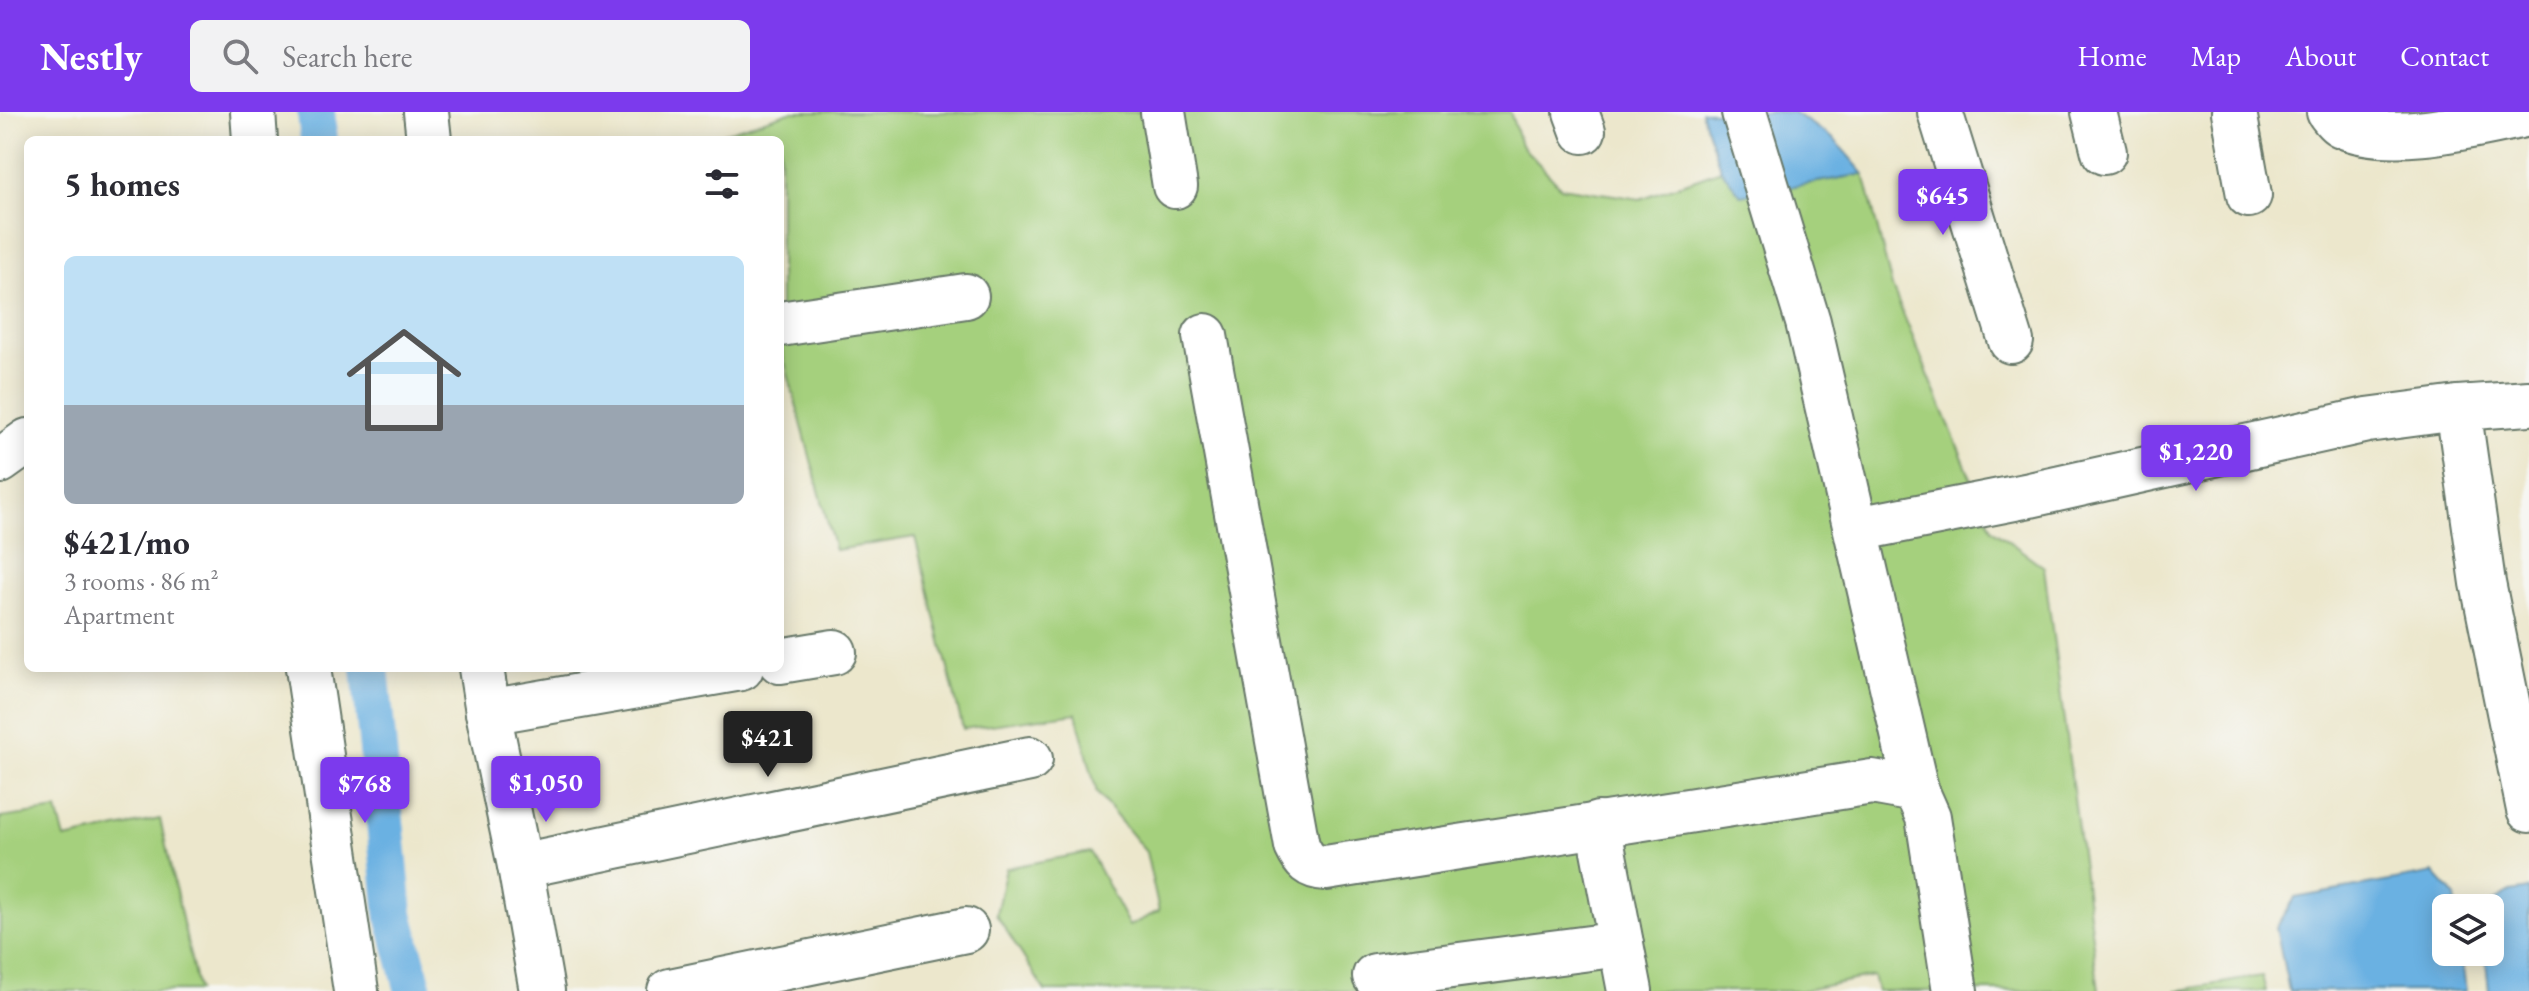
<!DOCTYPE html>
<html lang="en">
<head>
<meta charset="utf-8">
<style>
	:root { --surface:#fff; --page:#f2f2f3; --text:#2b2b33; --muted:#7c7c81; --accent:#7c3aed }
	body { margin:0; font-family:"EB Garamond",serif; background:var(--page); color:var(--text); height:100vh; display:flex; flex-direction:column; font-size:30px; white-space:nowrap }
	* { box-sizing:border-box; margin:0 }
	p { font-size:26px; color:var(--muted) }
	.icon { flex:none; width:44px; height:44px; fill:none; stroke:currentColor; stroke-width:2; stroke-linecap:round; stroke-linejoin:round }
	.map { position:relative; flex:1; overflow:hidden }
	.sheet { position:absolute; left:24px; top:24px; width:760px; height:536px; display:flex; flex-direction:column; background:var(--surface); border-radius:12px; box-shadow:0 4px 20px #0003 }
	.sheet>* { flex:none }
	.fabs { position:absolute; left:2432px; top:782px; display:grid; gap:16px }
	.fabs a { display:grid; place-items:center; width:72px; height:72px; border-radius:12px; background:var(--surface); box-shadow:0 4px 20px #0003; font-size:40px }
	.price { position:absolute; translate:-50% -68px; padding:0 18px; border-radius:8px; background:var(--accent); color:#fff; font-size:26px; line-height:52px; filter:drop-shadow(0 2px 4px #0008) }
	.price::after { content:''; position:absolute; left:50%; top:48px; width:24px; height:18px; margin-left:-12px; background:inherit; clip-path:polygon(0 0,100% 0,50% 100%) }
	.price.on { background:#222; color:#fff }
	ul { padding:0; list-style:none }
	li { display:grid; align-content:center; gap:16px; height:424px; padding:0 40px }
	li span { display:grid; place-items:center; height:248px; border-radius:12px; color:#555 }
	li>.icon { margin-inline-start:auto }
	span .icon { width:144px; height:144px; fill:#fffc; stroke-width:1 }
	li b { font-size:34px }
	h2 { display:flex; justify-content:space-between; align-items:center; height:96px; padding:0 40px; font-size:34px }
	header { display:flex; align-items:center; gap:48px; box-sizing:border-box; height:112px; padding:0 40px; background:var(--accent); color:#fff }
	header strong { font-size:38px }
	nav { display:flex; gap:44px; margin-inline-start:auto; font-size:28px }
	.search { width:560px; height:72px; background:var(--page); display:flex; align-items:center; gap:20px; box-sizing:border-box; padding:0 28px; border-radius:12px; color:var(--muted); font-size:30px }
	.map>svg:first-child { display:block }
</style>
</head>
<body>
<header>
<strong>Nestly</strong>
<div class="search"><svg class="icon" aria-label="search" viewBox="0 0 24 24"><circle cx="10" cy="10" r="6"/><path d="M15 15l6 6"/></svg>Search here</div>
<nav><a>Home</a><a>Map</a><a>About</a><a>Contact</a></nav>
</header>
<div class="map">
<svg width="2529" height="879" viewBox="0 0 2529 879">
	<rect width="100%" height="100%" fill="#f6f6f2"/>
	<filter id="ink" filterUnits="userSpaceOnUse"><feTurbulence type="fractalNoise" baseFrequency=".0125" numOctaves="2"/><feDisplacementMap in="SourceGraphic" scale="16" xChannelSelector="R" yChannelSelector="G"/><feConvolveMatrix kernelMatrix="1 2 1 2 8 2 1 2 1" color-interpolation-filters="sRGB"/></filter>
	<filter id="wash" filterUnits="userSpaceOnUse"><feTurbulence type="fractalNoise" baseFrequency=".006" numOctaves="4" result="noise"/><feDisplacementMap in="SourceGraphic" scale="32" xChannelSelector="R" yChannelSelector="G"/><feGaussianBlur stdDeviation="1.8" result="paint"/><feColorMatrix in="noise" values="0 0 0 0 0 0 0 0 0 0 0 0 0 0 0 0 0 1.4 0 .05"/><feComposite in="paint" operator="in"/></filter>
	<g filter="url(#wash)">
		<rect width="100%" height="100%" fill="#ece7cc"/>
		<g fill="#a5d07d" stroke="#628658" stroke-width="2">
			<polygon points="790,0 1510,0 1521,33 1561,75 1640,87 1721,58 1741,83 1864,62 1892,175 1992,417 2044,455 2099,879 1877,879 1873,864 1800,879 1045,879 996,802 1006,756 1090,740 1129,814 1159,799 1146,740 1097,681 1076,601 963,617 915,425 835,438 780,232 780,28 725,28 724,21"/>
			<polygon points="57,698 65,727 160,707 198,879 0,879 0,706"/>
			<polygon points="2262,864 2266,879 2176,879"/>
		</g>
		<g fill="#6bb1e2" stroke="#45778b" stroke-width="2">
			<polygon points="1701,0 1793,0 1834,27 1864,62 1741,83 1721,58"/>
			<polygon points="2434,761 2455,784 2456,796 2446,796 2446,840 2461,840 2466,879 2289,879 2276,816 2295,786"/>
			<polygon points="2529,777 2529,879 2489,879 2485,840 2490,840 2490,796 2483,796 2511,780"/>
		</g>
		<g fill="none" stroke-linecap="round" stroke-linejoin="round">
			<g stroke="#6bb1e2" stroke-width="38">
				<polyline points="316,0 319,28"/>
				<polyline points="370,556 394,802 414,879"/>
			</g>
		</g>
	</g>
	<g filter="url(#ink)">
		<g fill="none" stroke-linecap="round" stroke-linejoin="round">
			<g stroke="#677869" stroke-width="48">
				<g id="minor">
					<polyline points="426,0 429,28"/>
					<polyline points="1163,0 1175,74"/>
					<polyline points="1576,0 1583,19"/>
					<polyline points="1744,0 1808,210 1916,678"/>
					<polyline points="1940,0 2011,229"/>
					<polyline points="2094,0 2104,40"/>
					<polyline points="2234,0 2249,83"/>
					<path d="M2329 0C2333 5 2337 11 2342 13 2390 36 2479 12 2529 2"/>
					<polyline points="780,212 966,184"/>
					<path d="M1205 224 1297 734C1304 749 1309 755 1326 756L1872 670 1916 678 1928 705 1955 879"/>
					<polyline points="2458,296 2483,471 2529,698"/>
					<polyline points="0,349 28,329"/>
					<polyline points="1857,417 2030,383 2367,308 2458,296 2529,291"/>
					<polyline points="780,549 834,540"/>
					<polyline points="481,556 488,600 520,754 542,879"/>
					<polyline points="488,600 741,556"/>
					<polyline points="1598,712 1630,879"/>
					<polyline points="520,754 1030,647"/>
					<polyline points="1375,864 1621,832"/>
					<polyline points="670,879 966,818"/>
				</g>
			</g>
			<g stroke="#677869" stroke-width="48">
				<g id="major">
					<polyline points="253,0 255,28"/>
					<polyline points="308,556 356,879"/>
				</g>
			</g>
			<use href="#minor" stroke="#fff" stroke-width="44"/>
			<use href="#major" stroke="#fff" stroke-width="44"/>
		</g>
	</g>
</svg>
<div class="fabs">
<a><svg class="icon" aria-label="layers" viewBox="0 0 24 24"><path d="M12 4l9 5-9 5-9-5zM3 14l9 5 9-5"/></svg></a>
</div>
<b class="price" style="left:1943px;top:125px">$645</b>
<b class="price" style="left:2196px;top:381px">$1,220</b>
<b class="price on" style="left:768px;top:667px">$421</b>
<b class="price" style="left:546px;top:712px">$1,050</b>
<b class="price" style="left:365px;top:713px">$768</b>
<section class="sheet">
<h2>5 homes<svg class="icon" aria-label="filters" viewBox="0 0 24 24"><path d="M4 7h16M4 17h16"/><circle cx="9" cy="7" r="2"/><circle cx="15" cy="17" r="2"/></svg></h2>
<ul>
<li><span style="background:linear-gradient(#bfe0f5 60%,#9aa5b1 0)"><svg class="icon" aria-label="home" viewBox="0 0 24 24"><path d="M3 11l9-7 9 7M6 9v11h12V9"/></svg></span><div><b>$421/mo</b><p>3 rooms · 86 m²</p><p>Apartment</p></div></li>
</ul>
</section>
</div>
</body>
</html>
